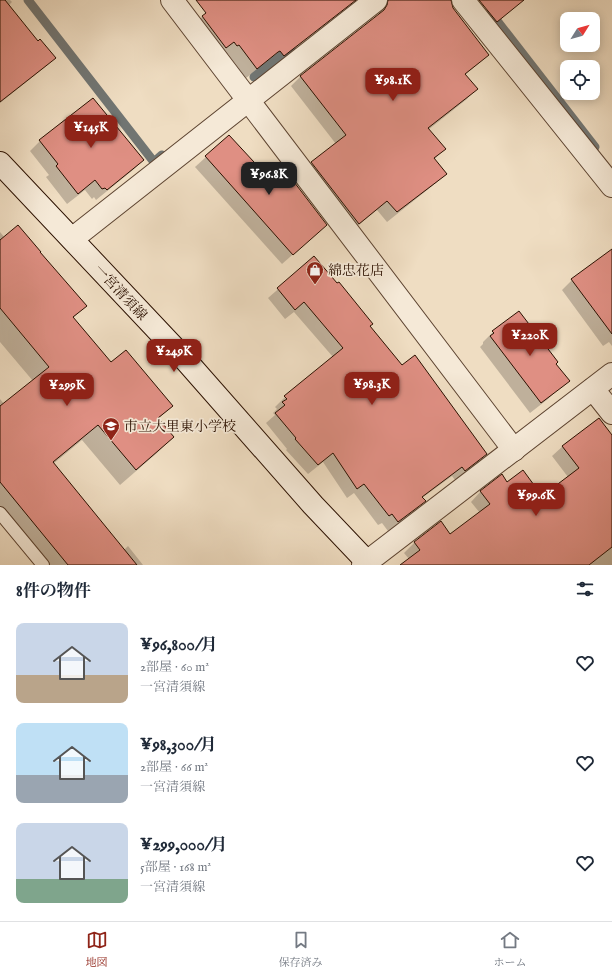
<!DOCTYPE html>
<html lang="ja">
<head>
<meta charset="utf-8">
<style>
	:root { --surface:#fff; --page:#f6f6f7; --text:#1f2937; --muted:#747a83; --line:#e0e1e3; --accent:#8f2418 }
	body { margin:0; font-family:"IM FELL English","Noto Serif JP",serif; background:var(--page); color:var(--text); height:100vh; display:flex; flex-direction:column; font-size:15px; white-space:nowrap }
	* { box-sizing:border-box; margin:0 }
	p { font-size:13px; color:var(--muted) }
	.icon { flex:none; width:22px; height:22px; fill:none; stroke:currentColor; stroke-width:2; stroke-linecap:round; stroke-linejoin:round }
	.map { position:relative; height:565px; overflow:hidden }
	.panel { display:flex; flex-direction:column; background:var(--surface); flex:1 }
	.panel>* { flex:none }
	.needle { width:26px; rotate:53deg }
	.fabs { position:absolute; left:560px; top:12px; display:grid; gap:8px }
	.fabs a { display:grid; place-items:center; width:40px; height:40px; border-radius:8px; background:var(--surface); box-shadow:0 2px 10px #0003; font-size:20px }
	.price { position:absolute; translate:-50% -34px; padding:0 9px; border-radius:8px; background:var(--accent); color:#fff; font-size:13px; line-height:26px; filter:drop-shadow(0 1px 2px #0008) }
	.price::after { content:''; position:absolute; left:50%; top:24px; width:12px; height:9px; margin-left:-6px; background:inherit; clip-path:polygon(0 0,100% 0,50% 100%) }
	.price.active { background:#222; color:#fff }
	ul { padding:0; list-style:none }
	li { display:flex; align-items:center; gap:12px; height:100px; padding:0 16px }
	li span { display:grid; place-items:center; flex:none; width:112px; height:80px; border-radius:8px; color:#555 }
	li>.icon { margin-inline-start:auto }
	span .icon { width:48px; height:48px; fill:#fffc; stroke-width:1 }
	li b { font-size:17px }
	h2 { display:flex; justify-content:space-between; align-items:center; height:48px; padding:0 16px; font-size:17px }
	.tabs { display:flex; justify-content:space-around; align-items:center; height:56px; border-top:1px solid var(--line); background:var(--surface); font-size:11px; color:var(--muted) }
	.tabs a { display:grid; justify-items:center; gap:2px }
	.tabs .active { color:var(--accent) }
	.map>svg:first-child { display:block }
</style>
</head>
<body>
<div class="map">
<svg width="612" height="565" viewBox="0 0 612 565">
	<rect width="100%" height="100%" fill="#efddc2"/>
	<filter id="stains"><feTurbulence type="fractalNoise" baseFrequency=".005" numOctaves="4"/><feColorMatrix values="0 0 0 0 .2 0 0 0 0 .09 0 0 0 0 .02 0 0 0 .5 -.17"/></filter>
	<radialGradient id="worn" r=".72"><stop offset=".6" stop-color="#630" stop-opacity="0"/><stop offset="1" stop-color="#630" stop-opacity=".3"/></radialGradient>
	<g fill="#0003">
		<polygon points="0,0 10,0 12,2 8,6 38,42 54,58 45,67 0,103"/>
		<polygon points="224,0 357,0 274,65 270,60 267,62 246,78 228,54 227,55 193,27 202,17"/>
		<polygon points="373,0 450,0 452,8 488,55 465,75 476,89 467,99 428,130 444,149 434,160 445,174 436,183 387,222 377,210 349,233 302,173 312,163 336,144 291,86 300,77 378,16 379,9"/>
		<polygon points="461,0 509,0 512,9 486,31"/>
		<polygon points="229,136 315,235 282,264 195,167"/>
		<polygon points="40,141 143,160 133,170 96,200 94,197 92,199 85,190 67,204 46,177 49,175 30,151"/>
		<polygon points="0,232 5,238 54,270 86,305 73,318 111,364 172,406 158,419 173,437 157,453 120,485 82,440 53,464 124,550 128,546 143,565 40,565 0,516 0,399 4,404 33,381 0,342"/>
		<polygon points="612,250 612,346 609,342 603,346 562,290 572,280"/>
		<polygon points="314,258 402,366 486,454 476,464 455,480 452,476 422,498 424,501 415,511 388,531 382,523 378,525 354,493 347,498 323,462 308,474 286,450 287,449 266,423 275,415 273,413 277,409 275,407 285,397 333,357 294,312 285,319 268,298"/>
		<polygon points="519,312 558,389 548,399 530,413 480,347 483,344 483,342 493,332"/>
		<polygon points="563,446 612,466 612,565 403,565 409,559 404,553 414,543 441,523 450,535 480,513 471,502 481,491 507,483 542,497 568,477 552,456"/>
	</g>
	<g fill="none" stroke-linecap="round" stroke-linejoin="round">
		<g stroke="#717572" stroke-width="9">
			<polyline points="28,0 154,162 162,155"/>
			<polyline points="491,13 595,147"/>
			<polyline points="254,77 291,48"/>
		</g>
	</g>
	<g fill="#df8f83" stroke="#2b1000">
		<polygon points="0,0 5,0 38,41 40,39 56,58 0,102"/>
		<polygon points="196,0 356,0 284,56 280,51 278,52 257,69 239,45 237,46 234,42 226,48 202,16 206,13"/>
		<polygon points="388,0 451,0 453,8 489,55 465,74 478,89 428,128 446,149 434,158 447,174 397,212 387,201 359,224 311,162 346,135 300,76 384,10 387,5"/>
		<polygon points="479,0 524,0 497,22"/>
		<polygon points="93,98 144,160 107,190 105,188 102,189 95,180 78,194 56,166 58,164 39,140"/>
		<polygon points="229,135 266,175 274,168 286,182 291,178 327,225 293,255 205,156"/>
		<polygon points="18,225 41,252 40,252 87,306 73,317 111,362 126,350 173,406 158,418 174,437 136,470 98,425 53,462 137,565 68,565 0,482 0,406 49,367 0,308 0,240"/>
		<polygon points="612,249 612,334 571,279"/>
		<polygon points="314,256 337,283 339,282 373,324 370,326 402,365 415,355 487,454 465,471 462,467 422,497 426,501 398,522 392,514 389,516 364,484 357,489 333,453 318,465 295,439 296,438 275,413 285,405 282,402 287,399 284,396 343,348 304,302 295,310 277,288"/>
		<polygon points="519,311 558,362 556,364 570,381 541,403 490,336 494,333 492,331"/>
		<polygon points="599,418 612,435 612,547 589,565 400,565 420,550 414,542 441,521 450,534 490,504 480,491 502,474 507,482 523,470 542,496 579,468 562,446"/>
	</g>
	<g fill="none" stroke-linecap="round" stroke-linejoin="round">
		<g stroke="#5c4330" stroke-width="14">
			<polyline id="lane" points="0,513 43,565"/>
		</g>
		<g stroke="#5c4330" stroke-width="24">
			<g id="street">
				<polyline points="172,0 514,450"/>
				<polyline points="463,0 612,186"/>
				<polyline points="72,239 376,0"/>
				<polyline points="593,389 612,413"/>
				<polyline points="363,565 612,374"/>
			</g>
		</g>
		<g stroke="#2b1000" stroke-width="24">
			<polyline id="secondary" points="0,163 181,355 313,505 370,565"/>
		</g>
		<use href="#lane" stroke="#f5e9d7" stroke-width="12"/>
		<use href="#street" stroke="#f5e9d7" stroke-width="22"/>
		<use href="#secondary" stroke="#f5e9d7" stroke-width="22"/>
	</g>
	<defs>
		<g id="shop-pin" transform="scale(0.9)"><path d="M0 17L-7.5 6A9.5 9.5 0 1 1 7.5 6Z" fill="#8f2418" stroke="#f5e9d7"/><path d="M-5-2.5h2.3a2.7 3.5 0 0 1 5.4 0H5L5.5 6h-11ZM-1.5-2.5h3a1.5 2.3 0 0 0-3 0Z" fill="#fff"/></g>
		<g id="school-pin" transform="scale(0.9)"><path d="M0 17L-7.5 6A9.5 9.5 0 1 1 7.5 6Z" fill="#8f2418" stroke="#f5e9d7"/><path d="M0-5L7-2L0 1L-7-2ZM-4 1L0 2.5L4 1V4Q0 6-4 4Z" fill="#fff"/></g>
	</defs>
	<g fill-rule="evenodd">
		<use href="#shop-pin" x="315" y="270"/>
		<use href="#school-pin" x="111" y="426"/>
	</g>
	<g text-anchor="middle" stroke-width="3.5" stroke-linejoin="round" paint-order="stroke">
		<g font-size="14" fill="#2b1000" stroke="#f5e9d7" text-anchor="start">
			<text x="328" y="275">綿忠花店</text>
			<text x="124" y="431">市立大里東小学校</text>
		</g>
		<g font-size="14" fill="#2b1000" stroke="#f5e9d7">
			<text transform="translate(121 292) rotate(47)" y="5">一宮清須線</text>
		</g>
	</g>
	<rect width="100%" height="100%" filter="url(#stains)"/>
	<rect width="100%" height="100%" fill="url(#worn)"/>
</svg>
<div class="fabs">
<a><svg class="needle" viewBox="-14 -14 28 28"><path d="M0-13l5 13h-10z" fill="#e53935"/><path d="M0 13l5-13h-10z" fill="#747a83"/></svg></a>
<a><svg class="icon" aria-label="locate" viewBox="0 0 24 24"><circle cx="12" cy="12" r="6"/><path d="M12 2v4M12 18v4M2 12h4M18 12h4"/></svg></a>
</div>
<b class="price" style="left:393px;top:102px">¥98.1K</b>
<b class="price" style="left:91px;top:149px">¥145K</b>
<b class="price active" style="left:269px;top:196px">¥96.8K</b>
<b class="price" style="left:530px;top:357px">¥220K</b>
<b class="price" style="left:174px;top:373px">¥249K</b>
<b class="price" style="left:372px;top:406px">¥98.3K</b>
<b class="price" style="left:67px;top:407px">¥299K</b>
<b class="price" style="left:536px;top:517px">¥99.6K</b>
</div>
<section class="panel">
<h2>8件の物件<svg class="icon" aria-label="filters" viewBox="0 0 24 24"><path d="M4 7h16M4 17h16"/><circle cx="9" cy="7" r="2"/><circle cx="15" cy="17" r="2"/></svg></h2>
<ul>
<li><span style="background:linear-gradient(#c9d6e8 65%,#b9a48a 0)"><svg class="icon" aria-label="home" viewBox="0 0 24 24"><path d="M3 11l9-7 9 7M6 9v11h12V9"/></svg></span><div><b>¥96,800/月</b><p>2部屋 · 60 m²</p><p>一宮清須線</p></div><svg class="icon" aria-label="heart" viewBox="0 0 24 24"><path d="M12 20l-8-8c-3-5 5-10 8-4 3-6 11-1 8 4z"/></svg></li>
<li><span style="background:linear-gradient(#bfe0f5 65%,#9aa5b1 0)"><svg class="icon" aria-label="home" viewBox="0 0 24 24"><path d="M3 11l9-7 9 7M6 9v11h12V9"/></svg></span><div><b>¥98,300/月</b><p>2部屋 · 66 m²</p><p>一宮清須線</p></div><svg class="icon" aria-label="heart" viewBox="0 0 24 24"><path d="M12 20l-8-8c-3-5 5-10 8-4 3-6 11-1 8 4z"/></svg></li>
<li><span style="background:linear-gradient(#c9d6e8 70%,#7fa58c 0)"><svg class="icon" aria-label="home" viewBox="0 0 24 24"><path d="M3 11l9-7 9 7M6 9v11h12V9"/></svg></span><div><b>¥299,000/月</b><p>5部屋 · 168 m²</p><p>一宮清須線</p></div><svg class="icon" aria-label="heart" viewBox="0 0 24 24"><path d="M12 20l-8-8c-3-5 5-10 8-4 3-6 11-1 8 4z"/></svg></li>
</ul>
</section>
<nav class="tabs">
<a class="active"><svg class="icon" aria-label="map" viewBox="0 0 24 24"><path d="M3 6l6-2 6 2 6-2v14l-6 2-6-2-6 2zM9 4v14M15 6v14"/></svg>地図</a>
<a><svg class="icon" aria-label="saved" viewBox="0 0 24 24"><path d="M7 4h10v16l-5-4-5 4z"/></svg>保存済み</a>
<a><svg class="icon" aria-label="home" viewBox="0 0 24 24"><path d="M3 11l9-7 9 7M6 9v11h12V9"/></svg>ホーム</a>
</nav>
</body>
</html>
